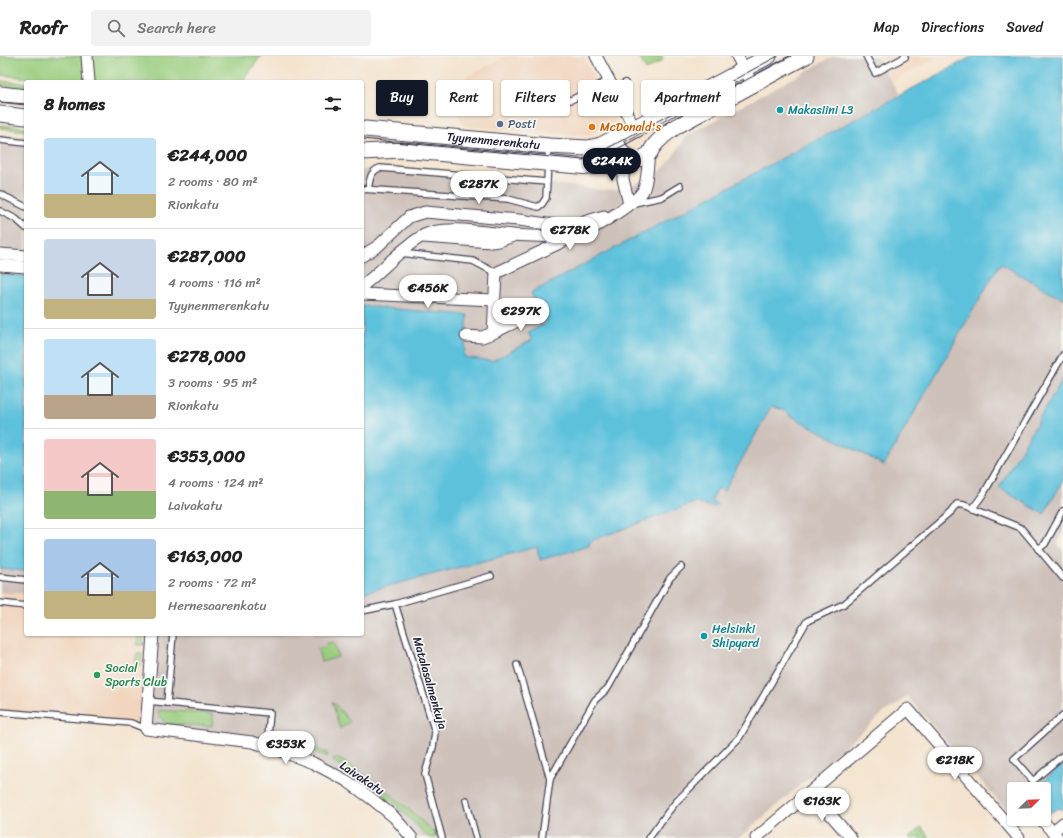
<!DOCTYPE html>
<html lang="en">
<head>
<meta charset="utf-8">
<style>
	:root { --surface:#fff; --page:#f2f2f2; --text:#222; --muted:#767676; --line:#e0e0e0; --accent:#111827 }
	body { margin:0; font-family:Sriracha,sans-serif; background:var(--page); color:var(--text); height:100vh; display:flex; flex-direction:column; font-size:15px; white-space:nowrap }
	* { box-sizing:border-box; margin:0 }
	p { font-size:13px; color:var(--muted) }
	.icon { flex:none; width:22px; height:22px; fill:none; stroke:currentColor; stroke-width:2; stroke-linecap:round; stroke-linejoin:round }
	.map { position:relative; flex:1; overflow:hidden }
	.drawer { position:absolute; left:24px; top:24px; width:340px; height:556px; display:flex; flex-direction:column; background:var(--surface); border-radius:4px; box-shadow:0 1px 3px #0004 }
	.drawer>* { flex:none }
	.banner { position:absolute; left:376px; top:24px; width:380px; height:36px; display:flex; gap:8px }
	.needle { width:26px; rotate:67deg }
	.controls { position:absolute; left:1007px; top:726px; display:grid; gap:8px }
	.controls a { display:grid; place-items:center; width:44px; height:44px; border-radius:4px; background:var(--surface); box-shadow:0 1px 3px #0004; font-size:20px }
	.price { position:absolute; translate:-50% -34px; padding:0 9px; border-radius:14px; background:#fff; color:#222; font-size:13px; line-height:26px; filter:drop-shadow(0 1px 2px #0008) }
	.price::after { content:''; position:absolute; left:50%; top:24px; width:12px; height:9px; margin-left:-6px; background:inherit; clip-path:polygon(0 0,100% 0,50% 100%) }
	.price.current { background:var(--accent); color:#fff }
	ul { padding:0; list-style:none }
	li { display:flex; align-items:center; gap:12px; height:100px; padding:0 20px }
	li+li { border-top:1px solid var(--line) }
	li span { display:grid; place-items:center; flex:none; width:112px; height:80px; border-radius:4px; color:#555 }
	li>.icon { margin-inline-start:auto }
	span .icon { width:48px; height:48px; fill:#fffc; stroke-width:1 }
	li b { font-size:17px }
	h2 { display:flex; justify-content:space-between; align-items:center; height:48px; padding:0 20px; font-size:17px }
	.tag { padding:0 14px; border-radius:4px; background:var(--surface); box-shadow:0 1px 3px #0004; font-size:14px; line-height:36px }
	.tag.current { background:var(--accent); color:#fff }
	header { display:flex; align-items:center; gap:24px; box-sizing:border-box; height:56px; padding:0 20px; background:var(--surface); border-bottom:1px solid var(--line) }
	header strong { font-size:19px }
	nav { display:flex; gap:22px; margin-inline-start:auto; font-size:14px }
	.search { width:280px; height:36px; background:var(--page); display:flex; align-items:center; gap:10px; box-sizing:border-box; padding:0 14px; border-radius:4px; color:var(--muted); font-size:15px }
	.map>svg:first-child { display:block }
</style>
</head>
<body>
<header>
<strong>Roofr</strong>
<div class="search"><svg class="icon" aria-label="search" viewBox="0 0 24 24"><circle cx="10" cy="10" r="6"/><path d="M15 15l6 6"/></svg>Search here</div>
<nav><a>Map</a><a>Directions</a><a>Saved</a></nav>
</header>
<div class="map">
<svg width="1063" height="782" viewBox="0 0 1063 782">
	<rect width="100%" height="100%" fill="#f6f6f2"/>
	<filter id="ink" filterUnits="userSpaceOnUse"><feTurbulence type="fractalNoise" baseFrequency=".025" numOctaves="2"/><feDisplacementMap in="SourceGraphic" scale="8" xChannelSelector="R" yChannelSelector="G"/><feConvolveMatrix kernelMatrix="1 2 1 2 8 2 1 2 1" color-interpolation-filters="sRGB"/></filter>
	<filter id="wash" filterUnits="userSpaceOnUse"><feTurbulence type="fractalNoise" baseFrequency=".012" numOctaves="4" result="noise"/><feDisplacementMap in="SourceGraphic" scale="16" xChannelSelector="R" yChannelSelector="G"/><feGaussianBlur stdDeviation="0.9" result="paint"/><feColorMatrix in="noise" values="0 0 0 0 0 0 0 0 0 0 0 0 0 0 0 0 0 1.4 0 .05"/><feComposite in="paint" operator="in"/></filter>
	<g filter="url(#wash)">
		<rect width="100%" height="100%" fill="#f4e4cf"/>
		<g fill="#f1d5bd">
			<polygon points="506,0 583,0 616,62 614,67 586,80 464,70 444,33"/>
			<polygon points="879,0 939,0 892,25"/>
			<polygon points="0,536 26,538 26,578 153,578 146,673 131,667 0,656"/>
		</g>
		<g fill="#cec1ba">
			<polygon points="834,0 876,0 900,40 531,237 547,267 528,277 532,284 492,305 464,301 468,259 362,250 362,114 380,112 487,120 602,134 623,133 652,121 666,110 688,79"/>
			<polygon points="0,78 26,81 26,220 0,218"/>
			<polygon points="1001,208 1063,243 1063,322 1000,432 1044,458 1063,425 1063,477 1057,488 1063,495 1063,752 1061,754 1059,752 1044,760 1044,733 1014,733 1014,763 1022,763 1020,770 907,640 894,651 887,654 739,782 412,782 372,743 276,693 146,673 153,578 362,578 362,538 537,490 541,504 589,490 589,486 593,484 694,447 715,451 711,445 718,432 723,435 770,352 772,351 784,354 789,359 884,409 999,209"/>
			<polygon points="0,513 26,515 26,538 0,536"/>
		</g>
		<g fill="#9acd7e" stroke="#5e785c">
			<polygon points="0,0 261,0 242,26 71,26 0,19"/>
			<polygon points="639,0 662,0 663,4 646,14"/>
			<polygon points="0,25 26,27 26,32 0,29"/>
			<polygon points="0,69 26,71 26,75 0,72"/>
			<polygon points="138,578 144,578 143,589 137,589"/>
			<polygon points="334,586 338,601 321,606 318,593 328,590 327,587"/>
			<polygon points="137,597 142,597 141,610 135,609"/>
			<polygon points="332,645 350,666 340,673"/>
			<polygon points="160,654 213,658 212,670 166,668 159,659 158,655"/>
			<polygon points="303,688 327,697 327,701 307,693 303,689"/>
			<path d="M334 702C355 706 417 759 433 776H435L436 782H429C401 751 370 725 333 705Z"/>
			<polygon points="921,771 930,782 909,782"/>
		</g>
		<g fill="#5dc1dc" stroke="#40728c">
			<polygon points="973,0 1063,0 1063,243 1001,208 999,209 884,409 789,359 784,354 771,351 724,435 718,432 711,445 717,448 715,451 694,447 593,484 589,487 589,490 540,504 537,491 362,537 362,250 468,259 464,301 492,305 532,284 528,277 546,267 531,237"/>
			<polygon points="0,218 26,220 26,515 0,513"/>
			<polygon points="1063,322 1063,425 1044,458 999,432"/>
			<polygon points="1063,708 1063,752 1061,754 1059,752 1044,760 1044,733 1040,733 1041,730 1040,728"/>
		</g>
	</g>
	<g filter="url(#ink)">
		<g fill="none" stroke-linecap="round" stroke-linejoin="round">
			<g stroke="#423f51" stroke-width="8">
				<g id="lane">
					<polyline points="866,0 875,17 905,1 904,0"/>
					<polyline points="614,34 625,27"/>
					<polyline points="550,42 571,44 609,24"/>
					<polyline points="0,84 26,87"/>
					<polyline points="362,133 508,143 538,151 542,148 546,142 549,90"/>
					<path d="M368 133C370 124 370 115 380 112L547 126"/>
					<polyline points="0,138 26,151"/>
					<polyline points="485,141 487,120"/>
					<polyline points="634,147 662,141 680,130"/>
					<polyline points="0,155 16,163 26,172"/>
					<polyline points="400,197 473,205 496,217"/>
					<polyline points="973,452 984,437 1063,299"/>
					<polyline points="1038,493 1045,488 1063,455"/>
					<polyline points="0,521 26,524"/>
					<polyline points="0,547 26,550"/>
					<polyline points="395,548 435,676 433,691 425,718 442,782"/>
					<polyline points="362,555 395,548 491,520"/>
					<polyline points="517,609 550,723"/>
					<polyline points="148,645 270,657 267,690"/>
					<polyline points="167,647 173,578"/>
					<polyline points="0,656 131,667 146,673"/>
					<polyline points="1063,659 1014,703 1033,725 1063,699"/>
					<polyline points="466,744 476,782"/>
					<polyline points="542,782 550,723 595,644 608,632 670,522 681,511"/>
					<polyline points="649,782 668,756 676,746 739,682 807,565 844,548 951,456 957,448 964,449 1021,472 1063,522"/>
				</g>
			</g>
			<g stroke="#423f51" stroke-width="13">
				<g id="street">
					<polyline points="87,0 89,26"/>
					<polyline points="596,0 634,71"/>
					<polyline points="737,0 753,29"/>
					<polyline points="624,100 623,123 629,148"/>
					<polyline points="423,181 491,186 499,185 513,180"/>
					<polyline points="0,198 26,200"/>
					<polyline points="362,200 378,190 409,161 425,156 519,164 554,169 577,168 604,160"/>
					<polyline points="0,209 26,211"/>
					<path d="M362 230C382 215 402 191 424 179 445 168 488 177 512 179 527 180 541 180 555 181 565 181 574 180 583 177 596 171 636 147 643 135 648 124 647 111 649 99"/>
					<polyline points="362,238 494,244"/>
					<polyline points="493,277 540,254"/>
					<polyline points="466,280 482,281 493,277 496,217 568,183"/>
					<polyline points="153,578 146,673 252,686 276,693 313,707 347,725 372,743 394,761 412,782"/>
					<polyline points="811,736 851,782"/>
					<polyline points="1041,763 1058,782"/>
					<polyline points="1052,776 1063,767"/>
					<polyline points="756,782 908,653 1019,782"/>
				</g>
			</g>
			<g stroke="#423f51" stroke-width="17">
				<g id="secondary">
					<polyline points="0,38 26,41"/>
					<polyline points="0,58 26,61"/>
					<path id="s1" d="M365 73 549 90 588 92 601 89 645 66 769 0"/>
					<path d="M619 91C623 103 638 106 648 99 650 97 652 93 653 91 660 82 668 76 677 70L806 0"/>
					<polyline points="362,96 402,94 589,111 624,100"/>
				</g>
			</g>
			<use href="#lane" stroke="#fff" stroke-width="5.5"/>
			<use href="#street" stroke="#fff" stroke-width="11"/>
			<use href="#secondary" stroke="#fff" stroke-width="15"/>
			<g stroke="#22223b" stroke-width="1">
				<polyline points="0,46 26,48"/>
				<polyline points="362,83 583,104 601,101 619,92 791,0"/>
				<polyline points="606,93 778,0"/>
			</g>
		</g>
	</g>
	<g fill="#0f9aa8" stroke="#f6f6f2" stroke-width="1.5">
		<circle cx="780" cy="54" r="4"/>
		<circle cx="704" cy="580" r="4"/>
	</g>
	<circle fill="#5c6f8a" stroke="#f6f6f2" stroke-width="1.5" cx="500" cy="68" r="4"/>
	<circle fill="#e8710a" stroke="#f6f6f2" stroke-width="1.5" cx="592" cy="71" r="4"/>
	<circle fill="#2e9e5b" stroke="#f6f6f2" stroke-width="1.5" cx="97" cy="619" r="4"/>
	<g text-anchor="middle" stroke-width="3.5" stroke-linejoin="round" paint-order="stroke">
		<g font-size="12" fill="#0d838f" stroke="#f6f6f2" text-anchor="start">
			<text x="788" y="58">Makasiini L3</text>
			<text x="712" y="577">Helsinki<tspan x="712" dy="14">Shipyard</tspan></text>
		</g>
		<g font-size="12" fill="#4e5e75" stroke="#f6f6f2" text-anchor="start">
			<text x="508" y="72">Posti</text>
		</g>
		<g font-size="12" fill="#c56008" stroke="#f6f6f2" text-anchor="start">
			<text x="600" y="75">McDonald's</text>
		</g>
		<g font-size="12" fill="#22223b" stroke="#f6f6f2">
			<text dy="4" stroke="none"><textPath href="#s1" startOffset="129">Tyynenmerenkatu</textPath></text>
			<text transform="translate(430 627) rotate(74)" y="4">Matalasalmenkuja</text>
			<text transform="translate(362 722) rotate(34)" y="4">Laivakatu</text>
		</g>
		<g font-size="12" fill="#27864d" stroke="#f6f6f2" text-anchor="start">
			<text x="105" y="616">Social<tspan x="105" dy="14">Sports Club</tspan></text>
		</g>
	</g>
</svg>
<div class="controls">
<a><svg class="needle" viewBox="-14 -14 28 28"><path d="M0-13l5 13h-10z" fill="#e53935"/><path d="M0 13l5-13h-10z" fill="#767676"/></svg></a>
</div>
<b class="price current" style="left:612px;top:126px">€244K</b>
<b class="price" style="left:479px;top:149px">€287K</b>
<b class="price" style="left:570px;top:195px">€278K</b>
<b class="price" style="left:428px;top:253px">€456K</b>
<b class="price" style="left:521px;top:276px">€297K</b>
<b class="price" style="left:286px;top:709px">€353K</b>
<b class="price" style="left:955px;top:725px">€218K</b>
<b class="price" style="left:822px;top:766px">€163K</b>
<div class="banner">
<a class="tag current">Buy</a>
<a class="tag">Rent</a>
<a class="tag">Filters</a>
<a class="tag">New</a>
<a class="tag">Apartment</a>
</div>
<section class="drawer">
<h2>8 homes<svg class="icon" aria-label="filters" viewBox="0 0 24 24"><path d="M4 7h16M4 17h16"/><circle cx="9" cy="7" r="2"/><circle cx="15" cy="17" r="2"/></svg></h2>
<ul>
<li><span style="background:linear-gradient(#bfe0f5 70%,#c2b280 0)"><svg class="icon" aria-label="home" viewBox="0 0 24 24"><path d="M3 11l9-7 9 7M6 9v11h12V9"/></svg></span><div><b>€244,000</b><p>2 rooms · 80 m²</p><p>Rionkatu</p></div></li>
<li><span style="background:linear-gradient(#c9d6e8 75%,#c2b280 0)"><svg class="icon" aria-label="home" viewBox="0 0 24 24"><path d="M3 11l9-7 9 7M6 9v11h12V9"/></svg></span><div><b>€287,000</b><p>4 rooms · 116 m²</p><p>Tyynenmerenkatu</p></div></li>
<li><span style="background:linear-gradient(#bfe0f5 70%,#b9a48a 0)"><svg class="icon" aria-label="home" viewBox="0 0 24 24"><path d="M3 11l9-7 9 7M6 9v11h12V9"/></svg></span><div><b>€278,000</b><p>3 rooms · 95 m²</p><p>Rionkatu</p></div></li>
<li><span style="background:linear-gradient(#f6c9c9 65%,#8fb573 0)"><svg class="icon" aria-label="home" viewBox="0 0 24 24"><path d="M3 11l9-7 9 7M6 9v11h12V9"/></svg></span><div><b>€353,000</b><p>4 rooms · 124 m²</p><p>Laivakatu</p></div></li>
<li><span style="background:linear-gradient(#a9c7e8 65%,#c2b280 0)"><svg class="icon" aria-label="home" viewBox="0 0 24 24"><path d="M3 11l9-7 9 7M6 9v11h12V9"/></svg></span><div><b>€163,000</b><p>2 rooms · 72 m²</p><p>Hernesaarenkatu</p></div></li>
</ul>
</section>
</div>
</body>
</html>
